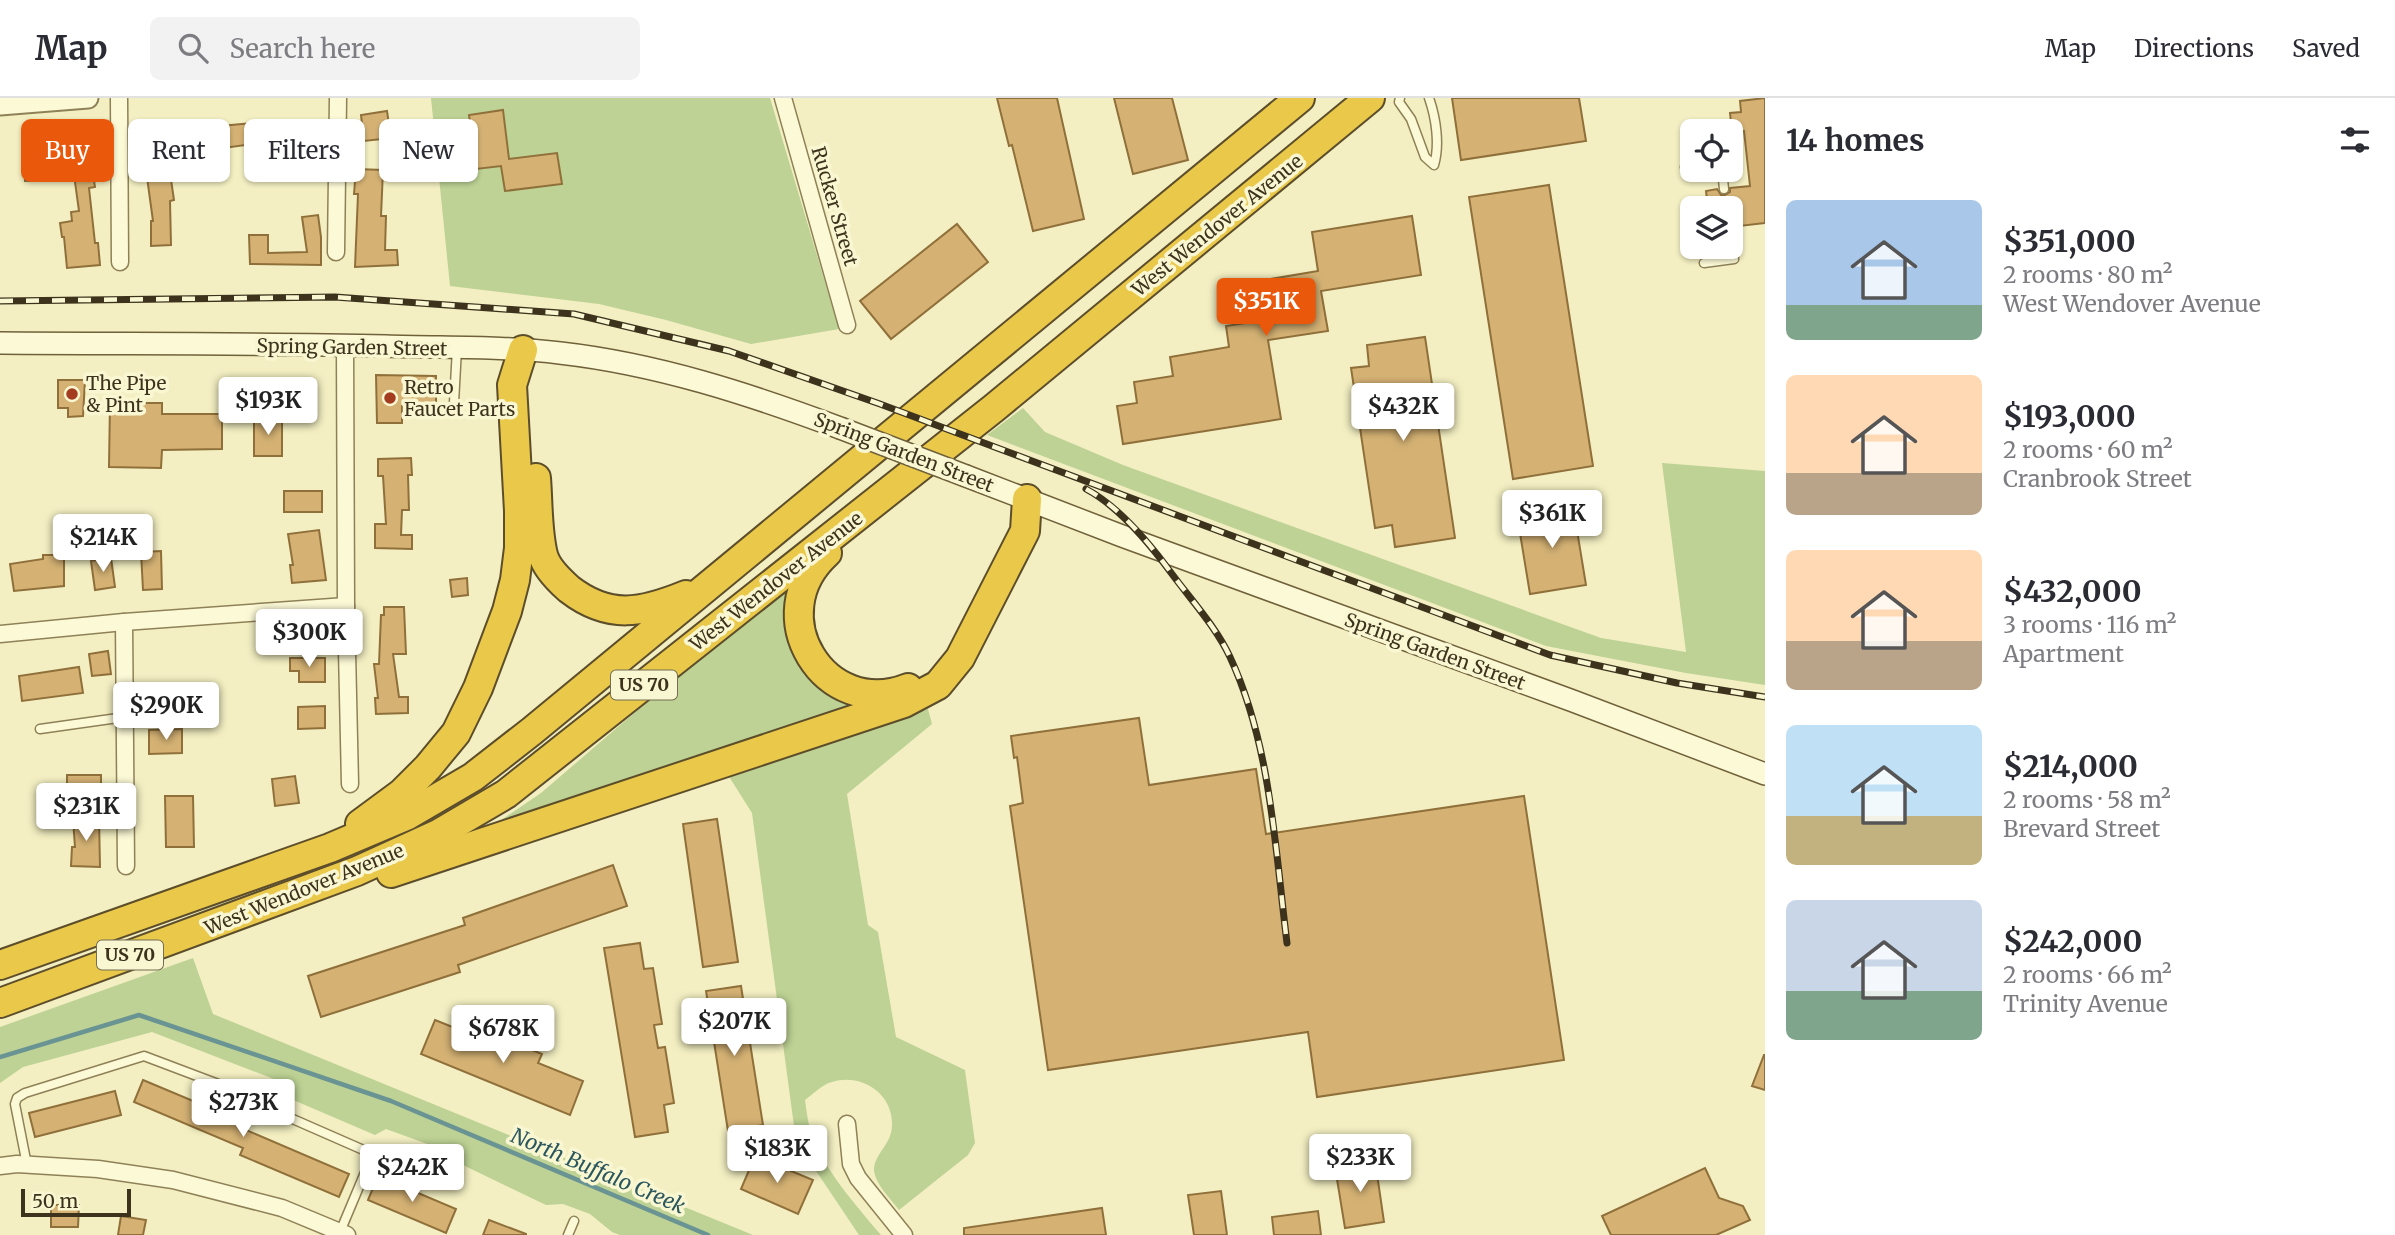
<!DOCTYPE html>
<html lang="en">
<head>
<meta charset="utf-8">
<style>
	:root { --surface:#fff; --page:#f2f2f3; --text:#2b2b33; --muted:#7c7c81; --line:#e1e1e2; --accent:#ea580c }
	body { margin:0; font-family:Merriweather,serif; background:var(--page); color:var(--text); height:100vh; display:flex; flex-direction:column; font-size:26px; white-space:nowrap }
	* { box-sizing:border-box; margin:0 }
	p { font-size:23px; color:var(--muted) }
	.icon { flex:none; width:38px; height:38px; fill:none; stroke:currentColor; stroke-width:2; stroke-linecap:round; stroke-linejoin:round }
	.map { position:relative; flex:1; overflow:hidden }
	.sheet { display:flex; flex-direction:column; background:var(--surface); width:630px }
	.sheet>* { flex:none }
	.guide { position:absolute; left:21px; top:21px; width:665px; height:63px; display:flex; gap:14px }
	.buttons { position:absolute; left:1680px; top:21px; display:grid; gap:14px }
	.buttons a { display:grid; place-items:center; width:63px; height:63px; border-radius:10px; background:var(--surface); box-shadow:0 2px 5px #0004; font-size:35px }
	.scale { position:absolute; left:21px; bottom:18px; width:110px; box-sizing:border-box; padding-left:7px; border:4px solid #3d331d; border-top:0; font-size:19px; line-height:24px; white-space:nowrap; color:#3d331d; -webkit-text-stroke:5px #f9f6d2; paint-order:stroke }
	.price { position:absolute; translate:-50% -60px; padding:0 16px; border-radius:7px; background:#fff; color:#222; font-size:23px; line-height:46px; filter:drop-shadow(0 2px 4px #0008) }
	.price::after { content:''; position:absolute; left:50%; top:42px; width:21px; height:16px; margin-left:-10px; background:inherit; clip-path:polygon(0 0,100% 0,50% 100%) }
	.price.on { background:var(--accent); color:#fff }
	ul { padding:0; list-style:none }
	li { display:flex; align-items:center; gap:21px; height:175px; padding:0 21px }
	li span { display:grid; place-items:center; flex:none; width:196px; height:140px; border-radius:10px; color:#555 }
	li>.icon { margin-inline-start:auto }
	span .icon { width:84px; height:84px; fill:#fffc; stroke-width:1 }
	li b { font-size:30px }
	h2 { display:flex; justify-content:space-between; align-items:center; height:84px; padding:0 21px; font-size:30px }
	.pill { padding:0 24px; border-radius:10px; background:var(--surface); box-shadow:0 2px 5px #0004; font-size:24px; line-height:63px }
	.pill.on { background:var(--accent); color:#fff }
	header { display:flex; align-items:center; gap:42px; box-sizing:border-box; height:98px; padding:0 35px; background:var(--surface); border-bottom:2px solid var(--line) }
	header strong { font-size:33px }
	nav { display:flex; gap:38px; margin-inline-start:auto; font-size:24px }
	.search { width:490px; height:63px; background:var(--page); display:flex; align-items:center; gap:18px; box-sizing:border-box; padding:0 24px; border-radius:10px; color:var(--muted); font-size:26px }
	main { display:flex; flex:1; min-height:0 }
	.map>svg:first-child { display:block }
</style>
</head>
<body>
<header>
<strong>Map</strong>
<div class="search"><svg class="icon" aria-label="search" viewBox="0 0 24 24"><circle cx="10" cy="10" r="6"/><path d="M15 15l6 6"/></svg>Search here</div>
<nav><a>Map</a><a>Directions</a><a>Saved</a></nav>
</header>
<main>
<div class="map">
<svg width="1765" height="1137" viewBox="0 0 1765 1137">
	<rect width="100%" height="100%" fill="#f3efc2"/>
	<g fill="#bdd294">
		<polygon points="431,0 770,0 839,231 751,246 666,222 599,206 450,188"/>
		<polygon points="1023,310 1045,334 1123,367 1601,540 1686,554 1662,365 1765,373 1765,587 1686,575 1546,548 987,337"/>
		<polygon points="803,470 790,531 874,602 491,729 541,695"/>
		<path d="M928 611 932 626 847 696 868 827 878 834 896 939 965 972 975 1045 968 1057 899 1112C891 1101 874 1085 874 1071 875 1055 892 1046 892 1027 893 995 861 975 832 984 823 986 813 996 805 1002 807 1017 809 1032 815 1046 831 1079 857 1109 881 1137H859L796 1043 752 715 728 677Z"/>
		<polygon points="193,860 213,916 753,1137 620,1137 612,1134 590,1116 563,1106 546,1107 465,1068 452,1055 386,1031 375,1037 277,995 279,983 152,934 23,969 0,985 0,929"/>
	</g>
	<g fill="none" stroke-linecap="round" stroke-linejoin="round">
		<polyline stroke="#6a9493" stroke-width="4.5" points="0,959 139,917 391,1003 708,1137"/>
	</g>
	<g fill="#d5b274" stroke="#90703a" stroke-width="2">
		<polygon points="997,0 1057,0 1084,121 1033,133 1012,47 1009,48"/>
		<polygon points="1114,0 1172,0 1188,62 1133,76"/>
		<polygon points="1452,0 1579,0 1586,43 1461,62"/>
		<polygon points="1765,0 1765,125 1731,129 1731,110 1708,110 1706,93 1717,91 1721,97 1725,97 1730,94 1730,90 1750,88 1744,33 1732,34 1730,15 1741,14 1740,3"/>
		<polygon points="503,12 509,61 557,55 562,86 505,93 501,68 476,71 469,17"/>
		<polygon points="387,13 391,40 364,43 361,17"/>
		<polygon points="263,24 266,48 246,50 245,47 201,53 198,30"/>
		<polygon points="144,36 165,36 166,47 176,46 177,61 168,61 174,102 170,103 171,147 151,148 151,123 153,123 146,72"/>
		<polygon points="87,37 95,89 89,90 95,145 98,145 100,167 67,170 64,139 62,139 60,125 72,123 71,114 79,113 71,55 50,58 50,82 25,83 24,39 49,39 50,43"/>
		<polygon points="356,71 383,72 381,118 386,118 385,152 397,152 398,167 355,169 358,96 354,96"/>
		<polygon points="1549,87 1593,368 1513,381 1469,99"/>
		<polygon points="318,117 321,139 321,167 250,166 249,137 268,137 268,155 307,154 302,119"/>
		<polygon points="1412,118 1421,177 1321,193 1328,233 1268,242 1281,321 1123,346 1117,308 1137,305 1134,284 1173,278 1170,259 1229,249 1226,228 1265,222 1259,183 1318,173 1312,134"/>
		<polygon points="957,126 988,164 891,241 860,203"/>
		<polygon points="1425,239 1455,440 1395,449 1392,427 1375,430 1351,270 1369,268 1367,247"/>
		<polygon points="376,277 436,278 436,309 402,308 402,325 377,325"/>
		<polygon points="58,282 85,282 83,318 68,319 68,310 58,310"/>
		<polygon points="110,305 162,305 162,316 222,316 222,351 162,352 161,370 109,369"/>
		<rect x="254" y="320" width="28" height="38"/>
		<polygon points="411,360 412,377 408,377 409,412 402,412 401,437 412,437 412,451 375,450 375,426 386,426 383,378 378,378 378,361"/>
		<rect x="284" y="393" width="38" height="21"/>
		<polygon points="1573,408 1586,487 1530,496 1517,417"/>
		<polygon points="319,432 326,482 292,485 290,467 293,467 288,436"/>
		<polygon points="161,453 162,491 143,492 141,454"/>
		<polygon points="43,457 64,457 64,488 14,493 10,466 43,461"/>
		<polygon points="111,460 115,489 95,492 91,463"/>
		<polygon points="467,480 468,497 452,499 450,482"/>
		<polygon points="384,509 404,509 406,556 393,556 399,599 408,599 408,615 376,616 375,600 378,600 374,566 379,566 381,517 384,517"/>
		<polygon points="108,553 111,576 92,578 89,556"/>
		<polygon points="290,560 325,560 325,584 299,584 299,573 290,573"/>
		<polygon points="79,569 83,595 22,603 19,578"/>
		<polygon points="325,608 325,630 298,631 298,609"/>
		<polygon points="1139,620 1149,687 1256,671 1266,736 1524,698 1564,962 1317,999 1308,934 1048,972 1010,708 1023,705 1017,659 1014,660 1011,638"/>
		<polygon points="182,631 182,655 149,656 149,632"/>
		<rect x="67" y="677" width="34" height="19"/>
		<polygon points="295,678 299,705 275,708 272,681"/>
		<polygon points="165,698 193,698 194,749 166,749"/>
		<polygon points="99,720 100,769 71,768 72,749 75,749 73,721"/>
		<polygon points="717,721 738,864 703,869 683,726"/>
		<polygon points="613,767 627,808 458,867 460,874 321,919 308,878 465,827 463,820"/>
		<polygon points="640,845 644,871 653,870 662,926 654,927 658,950 665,949 674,1005 664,1007 668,1034 635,1039 604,850"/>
		<polygon points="741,888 763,1027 728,1033 706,893"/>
		<polygon points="435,922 480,940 483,932 542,956 538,965 583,983 570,1017 421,956"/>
		<polygon points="1764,957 1765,957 1765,992 1752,988"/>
		<polygon points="143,982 241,1023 239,1029 349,1076 339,1099 240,1057 243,1050 134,1004"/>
		<polygon points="115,993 121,1017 35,1039 29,1015"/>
		<polygon points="755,1058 813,1082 798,1116 741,1091"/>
		<polygon points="1375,1062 1384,1124 1345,1130 1335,1069"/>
		<polygon points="1705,1070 1719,1100 1743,1108 1750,1122 1716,1137 1611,1137 1602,1118"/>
		<polygon points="378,1078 456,1111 446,1135 368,1102"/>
		<polygon points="1221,1093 1227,1137 1194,1137 1188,1097"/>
		<polygon points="51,1107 79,1107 78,1129 51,1129"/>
		<polygon points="1102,1110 1106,1137 964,1137 964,1130"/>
		<polygon points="1318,1113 1321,1137 1274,1137 1272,1119"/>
		<polygon points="121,1118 146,1122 143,1137 118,1137"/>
		<polygon points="489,1122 526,1136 526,1137 483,1137"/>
	</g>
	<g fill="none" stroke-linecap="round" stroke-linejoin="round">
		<g stroke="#8f8157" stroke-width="11">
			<g id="service">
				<path d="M1400 0 1399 4 1411 21 1425 59 1434 67C1440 47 1436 20 1429 0"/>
				<polyline points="1685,69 1692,68"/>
				<polyline points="1722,72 1724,91"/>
				<polyline points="1704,165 1734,161 1731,136"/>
				<polyline points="454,305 457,250"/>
				<polyline points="40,631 125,619"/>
				<polyline points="27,1067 15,1006 17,1000 25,995 144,958 250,998 263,1008 368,1054 378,1052 435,1076"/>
				<polyline points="340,1134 369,1065 368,1054"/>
				<polyline points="568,1137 574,1123"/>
			</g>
		</g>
		<g stroke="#8f8157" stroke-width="19">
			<g id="minor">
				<polyline points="119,0 120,164"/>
				<polyline points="783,0 847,227"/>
				<polyline points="336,154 338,0"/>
				<polyline points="345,247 346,508 350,686"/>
				<polyline points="124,524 126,768"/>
				<polyline points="0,536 124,524 346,508"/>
				<polyline points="847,1026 851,1066 858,1080 904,1137"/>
				<polyline points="0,1068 17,1066 98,1071 173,1082 282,1110 347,1137"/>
			</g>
		</g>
		<g stroke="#8f8157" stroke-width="23">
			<polyline id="tertiary" points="0,7 88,0"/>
		</g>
		<g stroke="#70613a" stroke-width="24">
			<g id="secondary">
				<path d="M0 245C129 246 257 245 386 248 444 250 503 248 560 255 657 266 749 296 840 330"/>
				<polyline points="966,378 1122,438 1573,603 1765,676"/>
			</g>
		</g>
		<g stroke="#5c4d2b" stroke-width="32">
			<g id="motorway">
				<path d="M536 380C538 405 537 433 543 457 546 469 560 483 569 491 609 522 642 515 686 497"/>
				<path d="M827 455C759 517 825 623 908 590"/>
				<polyline points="360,726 402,695 428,669 456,635 478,590 507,513 515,482 519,450 519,413 512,287 523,252"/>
				<polyline points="391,775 904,605 938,587 960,560 1025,433 1027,401"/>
				<polyline points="0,867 330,750 408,717 473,679 532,633 1300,0"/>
				<polyline points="0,905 357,773 438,736 506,696 994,310 1370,0"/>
			</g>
		</g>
		<use href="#service" stroke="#fcf9d6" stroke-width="8"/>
		<use href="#minor" stroke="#fcf9d6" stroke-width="16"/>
		<use href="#tertiary" stroke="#fcf9d6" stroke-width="19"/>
		<use href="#secondary" stroke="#fcf9d6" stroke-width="21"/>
		<use href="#motorway" stroke="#eac84a" stroke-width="28"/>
		<g stroke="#3d331d" stroke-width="7">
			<g id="rail">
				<polyline points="0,203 335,199 574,216 729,253 880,306 1550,557 1677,585 1765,599"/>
				<path d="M1086 391C1120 409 1150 446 1172 476 1192 503 1216 529 1230 559 1271 647 1275 750 1287 845"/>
			</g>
		</g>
		<use href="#rail" stroke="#f9f6d2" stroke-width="4.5" stroke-dasharray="13" stroke-linecap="butt"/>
		<g stroke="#70613a" stroke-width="24" stroke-linecap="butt">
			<polyline id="secondary-bridge" points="840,330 966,378"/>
		</g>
		<use href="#secondary-bridge" stroke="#fcf9d6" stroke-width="21"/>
	</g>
	<g fill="#a43d20" stroke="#f9f6d2" stroke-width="2.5">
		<circle cx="72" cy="296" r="7"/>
		<circle cx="390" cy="300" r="7"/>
	</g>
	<g text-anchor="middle" stroke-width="7" stroke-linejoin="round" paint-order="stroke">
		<g fill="#f9f6d2" stroke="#756e53" stroke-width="2">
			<rect x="611" y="572.5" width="66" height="29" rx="5"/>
			<rect x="97" y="842.5" width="66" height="29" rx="5"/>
		</g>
		<g font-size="18" font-weight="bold" fill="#3d331d">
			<text x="644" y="593">US 70</text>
			<text x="130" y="863">US 70</text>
		</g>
		<g font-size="19" fill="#3d331d" stroke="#f9f6d2">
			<text transform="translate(835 108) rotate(74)" y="7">Rucker Street</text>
			<text transform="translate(1217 127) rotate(-39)" y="7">West Wendover Avenue</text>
			<text transform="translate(352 249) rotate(1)" y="7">Spring Garden Street</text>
			<text transform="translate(904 354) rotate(21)" y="7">Spring Garden Street</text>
			<text transform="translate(776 483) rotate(-38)" y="7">West Wendover Avenue</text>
			<text transform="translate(1435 553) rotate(20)" y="7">Spring Garden Street</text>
			<text transform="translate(304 791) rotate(-22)" y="7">West Wendover Avenue</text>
		</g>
		<g font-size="19" fill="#3d331d" stroke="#f9f6d2" text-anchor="start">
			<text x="86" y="292">The Pipe<tspan x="86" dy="22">&amp; Pint</tspan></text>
			<text x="404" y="296">Retro<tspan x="404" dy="22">Faucet Parts</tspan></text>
		</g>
		<g font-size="21" font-style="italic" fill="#2a565e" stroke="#f9f6d2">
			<text transform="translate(598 1073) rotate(23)" y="7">North Buffalo Creek</text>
		</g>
	</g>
</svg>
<div class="buttons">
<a><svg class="icon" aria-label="locate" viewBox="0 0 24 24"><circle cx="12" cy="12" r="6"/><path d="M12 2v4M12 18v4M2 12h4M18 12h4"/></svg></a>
<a><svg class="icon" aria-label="layers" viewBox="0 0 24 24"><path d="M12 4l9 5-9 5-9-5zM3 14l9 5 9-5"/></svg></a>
</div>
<div class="scale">50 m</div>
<b class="price on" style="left:1266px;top:240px">$351K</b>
<b class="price" style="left:268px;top:339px">$193K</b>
<b class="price" style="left:1403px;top:345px">$432K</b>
<b class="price" style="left:1552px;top:452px">$361K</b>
<b class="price" style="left:103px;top:476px">$214K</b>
<b class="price" style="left:309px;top:571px">$300K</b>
<b class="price" style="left:166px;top:644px">$290K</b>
<b class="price" style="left:86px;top:745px">$231K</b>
<b class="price" style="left:734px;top:960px">$207K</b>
<b class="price" style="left:503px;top:967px">$678K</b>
<b class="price" style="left:243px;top:1041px">$273K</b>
<b class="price" style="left:777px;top:1087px">$183K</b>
<b class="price" style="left:1360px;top:1096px">$233K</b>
<b class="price" style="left:412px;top:1106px">$242K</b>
<div class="guide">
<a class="pill on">Buy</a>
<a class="pill">Rent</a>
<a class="pill">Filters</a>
<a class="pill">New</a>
</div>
</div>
<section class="sheet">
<h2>14 homes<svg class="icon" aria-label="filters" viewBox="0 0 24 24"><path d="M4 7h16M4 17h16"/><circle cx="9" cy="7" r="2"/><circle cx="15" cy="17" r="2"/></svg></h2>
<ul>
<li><span style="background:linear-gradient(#a9c7e8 75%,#7fa58c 0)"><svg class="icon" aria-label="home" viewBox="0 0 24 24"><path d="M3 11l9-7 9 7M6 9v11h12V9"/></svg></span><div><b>$351,000</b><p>2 rooms · 80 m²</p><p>West Wendover Avenue</p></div></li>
<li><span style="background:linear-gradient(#ffd9b3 70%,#b9a48a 0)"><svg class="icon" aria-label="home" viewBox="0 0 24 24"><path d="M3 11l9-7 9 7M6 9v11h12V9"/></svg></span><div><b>$193,000</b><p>2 rooms · 60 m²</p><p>Cranbrook Street</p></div></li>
<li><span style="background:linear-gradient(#ffd9b3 65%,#b9a48a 0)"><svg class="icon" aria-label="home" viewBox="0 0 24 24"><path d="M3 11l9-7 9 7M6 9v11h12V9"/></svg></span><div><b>$432,000</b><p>3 rooms · 116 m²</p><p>Apartment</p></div></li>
<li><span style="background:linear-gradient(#bfe0f5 65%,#c2b280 0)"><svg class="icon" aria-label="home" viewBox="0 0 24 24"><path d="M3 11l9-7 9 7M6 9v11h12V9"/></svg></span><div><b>$214,000</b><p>2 rooms · 58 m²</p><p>Brevard Street</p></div></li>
<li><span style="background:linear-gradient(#c9d6e8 65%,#7fa58c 0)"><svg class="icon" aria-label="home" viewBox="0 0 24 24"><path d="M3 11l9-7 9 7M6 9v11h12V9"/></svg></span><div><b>$242,000</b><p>2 rooms · 66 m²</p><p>Trinity Avenue</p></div></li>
</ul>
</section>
</main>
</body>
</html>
